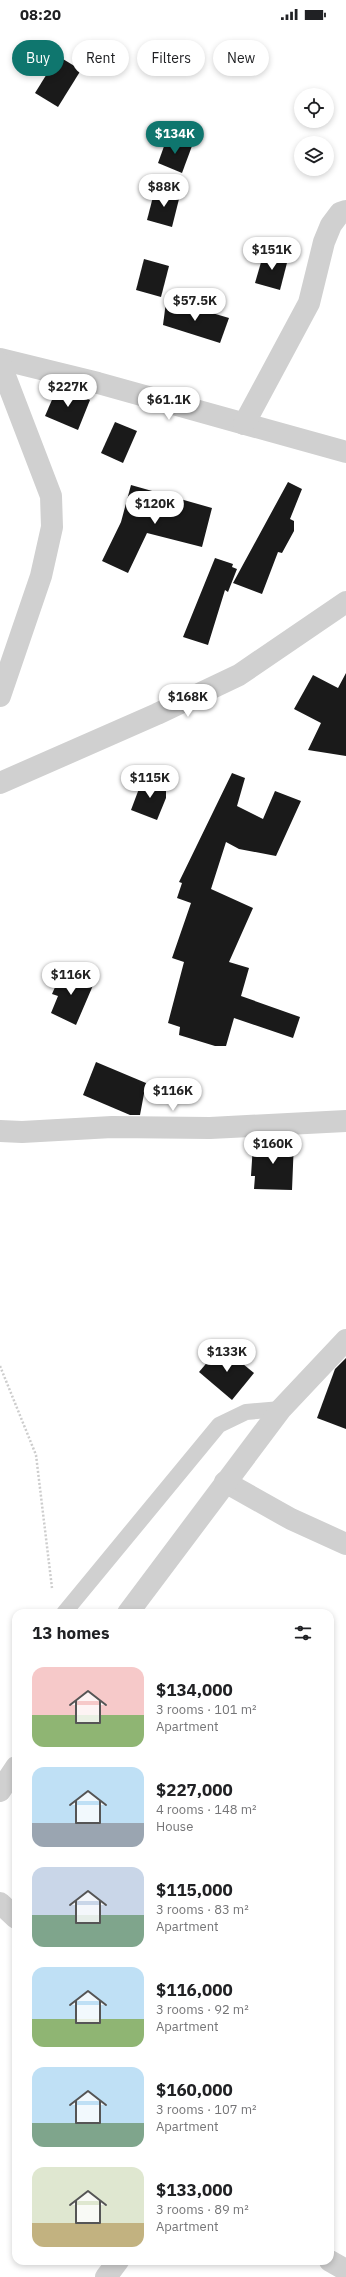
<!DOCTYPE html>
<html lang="en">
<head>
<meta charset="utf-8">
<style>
	:root { --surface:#fff; --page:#f6f6f6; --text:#202124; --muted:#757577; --accent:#0f766e }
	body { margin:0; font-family:"IBM Plex Sans",sans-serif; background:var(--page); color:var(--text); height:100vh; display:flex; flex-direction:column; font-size:15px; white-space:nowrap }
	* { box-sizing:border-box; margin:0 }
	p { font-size:13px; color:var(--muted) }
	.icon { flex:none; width:22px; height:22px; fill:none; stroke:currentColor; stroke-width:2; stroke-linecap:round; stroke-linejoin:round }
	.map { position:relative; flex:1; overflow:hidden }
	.drawer { position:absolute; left:12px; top:1581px; width:322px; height:656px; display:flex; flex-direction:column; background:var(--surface); border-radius:12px; box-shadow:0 2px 6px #0003 }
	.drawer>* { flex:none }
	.hud { position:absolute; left:12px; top:12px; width:322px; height:36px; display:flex; gap:8px }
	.controls { position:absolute; left:294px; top:60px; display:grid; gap:8px }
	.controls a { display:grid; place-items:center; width:40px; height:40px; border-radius:50%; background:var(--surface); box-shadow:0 2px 6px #0003; font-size:20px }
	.price { position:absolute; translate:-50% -34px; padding:0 9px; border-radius:14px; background:#fff; color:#222; font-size:13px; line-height:26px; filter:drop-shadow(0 1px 2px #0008) }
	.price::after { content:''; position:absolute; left:50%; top:24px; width:12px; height:9px; margin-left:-6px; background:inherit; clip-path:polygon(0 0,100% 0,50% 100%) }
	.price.on { background:var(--accent); color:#fff }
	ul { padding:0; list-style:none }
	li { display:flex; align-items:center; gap:12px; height:100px; padding:0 20px }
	li span { display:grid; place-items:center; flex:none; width:112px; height:80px; border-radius:12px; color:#555 }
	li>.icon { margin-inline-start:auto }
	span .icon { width:48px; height:48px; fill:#fffc; stroke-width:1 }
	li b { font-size:17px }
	h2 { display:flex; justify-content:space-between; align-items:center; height:48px; padding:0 20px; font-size:17px }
	.chip { padding:0 14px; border-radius:18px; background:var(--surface); box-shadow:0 2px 6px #0003; font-size:14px; line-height:36px }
	.chip.on { background:var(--accent); color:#fff }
	.status { display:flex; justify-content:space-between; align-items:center; height:28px; padding:0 20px; background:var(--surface); direction:ltr }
	.status svg { height:11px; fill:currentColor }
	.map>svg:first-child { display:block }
</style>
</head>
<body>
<div class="status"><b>08:20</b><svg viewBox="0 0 49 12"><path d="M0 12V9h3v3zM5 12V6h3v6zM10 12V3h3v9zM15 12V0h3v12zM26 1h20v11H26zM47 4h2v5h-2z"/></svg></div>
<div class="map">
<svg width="346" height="2249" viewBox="0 0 346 2249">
	<rect width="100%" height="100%" fill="#fff"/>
	<g fill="#1a1a1a">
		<polygon points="58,28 81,42 58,79 35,65"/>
		<polygon points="167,110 192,118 182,145 158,135"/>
		<polygon points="155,161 180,167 172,199 147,192"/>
		<polygon points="264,224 288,231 280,262 255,255"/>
		<polygon points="144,231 169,238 161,269 136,262"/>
		<polygon points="166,274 185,277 229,290 220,315 163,297"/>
		<polygon points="58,358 90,372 78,402 45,388"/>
		<polygon points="115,394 137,403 123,435 101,425"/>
		<polygon points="288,454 302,461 290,491 294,493 294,503 282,525 278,524 262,566 233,555"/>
		<polygon points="131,457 212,480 202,519 147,505 128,545 102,533 121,494"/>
		<polygon points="215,530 233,536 232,539 237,541 228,564 225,562 208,617 183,609"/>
		<polygon points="346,645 346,728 308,722 321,695 294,681 313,647 338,660"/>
		<polygon points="232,745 245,750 237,778 263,791 275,763 301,773 276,828 239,821 226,814 211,861 253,880 229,934 249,940 241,968 300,989 293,1010 234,990 226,1018 215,1018 179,1007 180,999 168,995 184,934 172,930 191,875 177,870 182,855 179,854"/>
		<polygon points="143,750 166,760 166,770 157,792 131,782"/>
		<polygon points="63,941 94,955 76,997 51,985 58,968 52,966"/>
		<polygon points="96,1034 146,1055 140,1087 130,1087 83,1067"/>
		<polygon points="266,1111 294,1113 292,1162 254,1161 255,1148 251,1148 253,1116 266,1117"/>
		<polygon points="221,1318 254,1345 232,1372 199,1344"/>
		<polygon points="346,1330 346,1401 317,1390 335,1341"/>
	</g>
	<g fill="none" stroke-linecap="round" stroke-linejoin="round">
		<polyline stroke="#cdcdcd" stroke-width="2.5" stroke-dasharray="2 2" stroke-linecap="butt" points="0,1338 36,1427 52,1560"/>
		<polyline stroke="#d0d0d0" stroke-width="16" points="64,1585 219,1397 246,1384 281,1381"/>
		<g stroke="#d0d0d0" stroke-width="22">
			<polyline points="0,331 98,355 346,424"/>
			<polyline points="0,335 51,468 52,499 41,548 0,668"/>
			<polyline points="244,396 309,275 324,214 331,197 340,185 346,183"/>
			<polyline points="0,755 157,686 239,647 346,574"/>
			<polyline points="0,1103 22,1104 112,1099 210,1100 346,1093"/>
			<polyline points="225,1454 291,1491 346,1516"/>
			<polyline points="128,1585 281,1381 346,1312"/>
			<polyline points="0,1763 16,1739"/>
			<polyline points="0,1875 16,1890"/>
			<polyline points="330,2233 346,2242"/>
			<polyline points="106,2249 118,2233"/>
		</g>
	</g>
</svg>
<div class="controls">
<a><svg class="icon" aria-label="locate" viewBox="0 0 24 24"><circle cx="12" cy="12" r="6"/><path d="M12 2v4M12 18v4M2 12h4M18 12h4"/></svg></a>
<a><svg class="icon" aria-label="layers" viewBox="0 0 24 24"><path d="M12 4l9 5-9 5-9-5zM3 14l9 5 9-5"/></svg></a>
</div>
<b class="price on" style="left:175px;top:127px">$134K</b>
<b class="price" style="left:164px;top:180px">$88K</b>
<b class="price" style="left:272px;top:243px">$151K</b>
<b class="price" style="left:195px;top:294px">$57.5K</b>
<b class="price" style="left:68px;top:380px">$227K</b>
<b class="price" style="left:169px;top:393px">$61.1K</b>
<b class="price" style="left:155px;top:497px">$120K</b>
<b class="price" style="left:188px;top:690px">$168K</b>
<b class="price" style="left:150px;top:771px">$115K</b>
<b class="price" style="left:71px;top:968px">$116K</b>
<b class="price" style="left:173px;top:1084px">$116K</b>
<b class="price" style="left:273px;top:1137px">$160K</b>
<b class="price" style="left:227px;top:1345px">$133K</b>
<div class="hud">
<a class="chip on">Buy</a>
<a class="chip">Rent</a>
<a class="chip">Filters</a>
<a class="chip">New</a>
</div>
<section class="drawer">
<h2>13 homes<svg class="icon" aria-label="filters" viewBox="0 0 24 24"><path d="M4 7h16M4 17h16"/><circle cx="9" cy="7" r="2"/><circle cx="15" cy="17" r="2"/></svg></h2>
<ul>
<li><span style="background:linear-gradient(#f6c9c9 60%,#8fb573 0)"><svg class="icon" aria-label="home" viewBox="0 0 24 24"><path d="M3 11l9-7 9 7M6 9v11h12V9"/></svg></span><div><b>$134,000</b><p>3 rooms · 101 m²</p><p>Apartment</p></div></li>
<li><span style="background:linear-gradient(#bfe0f5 70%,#9aa5b1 0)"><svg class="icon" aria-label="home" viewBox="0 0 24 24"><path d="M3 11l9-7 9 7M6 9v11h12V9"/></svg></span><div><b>$227,000</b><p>4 rooms · 148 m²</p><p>House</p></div></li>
<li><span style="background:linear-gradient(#c9d6e8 60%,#7fa58c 0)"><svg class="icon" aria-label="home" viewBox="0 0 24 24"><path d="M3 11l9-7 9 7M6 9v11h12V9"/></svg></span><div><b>$115,000</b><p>3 rooms · 83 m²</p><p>Apartment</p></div></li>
<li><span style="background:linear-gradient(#bfe0f5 65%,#8fb573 0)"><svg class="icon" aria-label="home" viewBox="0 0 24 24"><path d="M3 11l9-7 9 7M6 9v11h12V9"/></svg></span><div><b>$116,000</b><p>3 rooms · 92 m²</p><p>Apartment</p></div></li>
<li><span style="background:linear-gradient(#bfe0f5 70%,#7fa58c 0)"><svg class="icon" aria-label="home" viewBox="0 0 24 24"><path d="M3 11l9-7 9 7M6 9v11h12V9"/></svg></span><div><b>$160,000</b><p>3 rooms · 107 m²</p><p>Apartment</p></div></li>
<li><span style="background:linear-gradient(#dfe7d0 70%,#c2b280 0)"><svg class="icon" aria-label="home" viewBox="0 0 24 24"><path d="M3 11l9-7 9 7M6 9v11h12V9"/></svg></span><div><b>$133,000</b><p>3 rooms · 89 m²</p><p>Apartment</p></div></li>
</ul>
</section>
</div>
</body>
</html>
